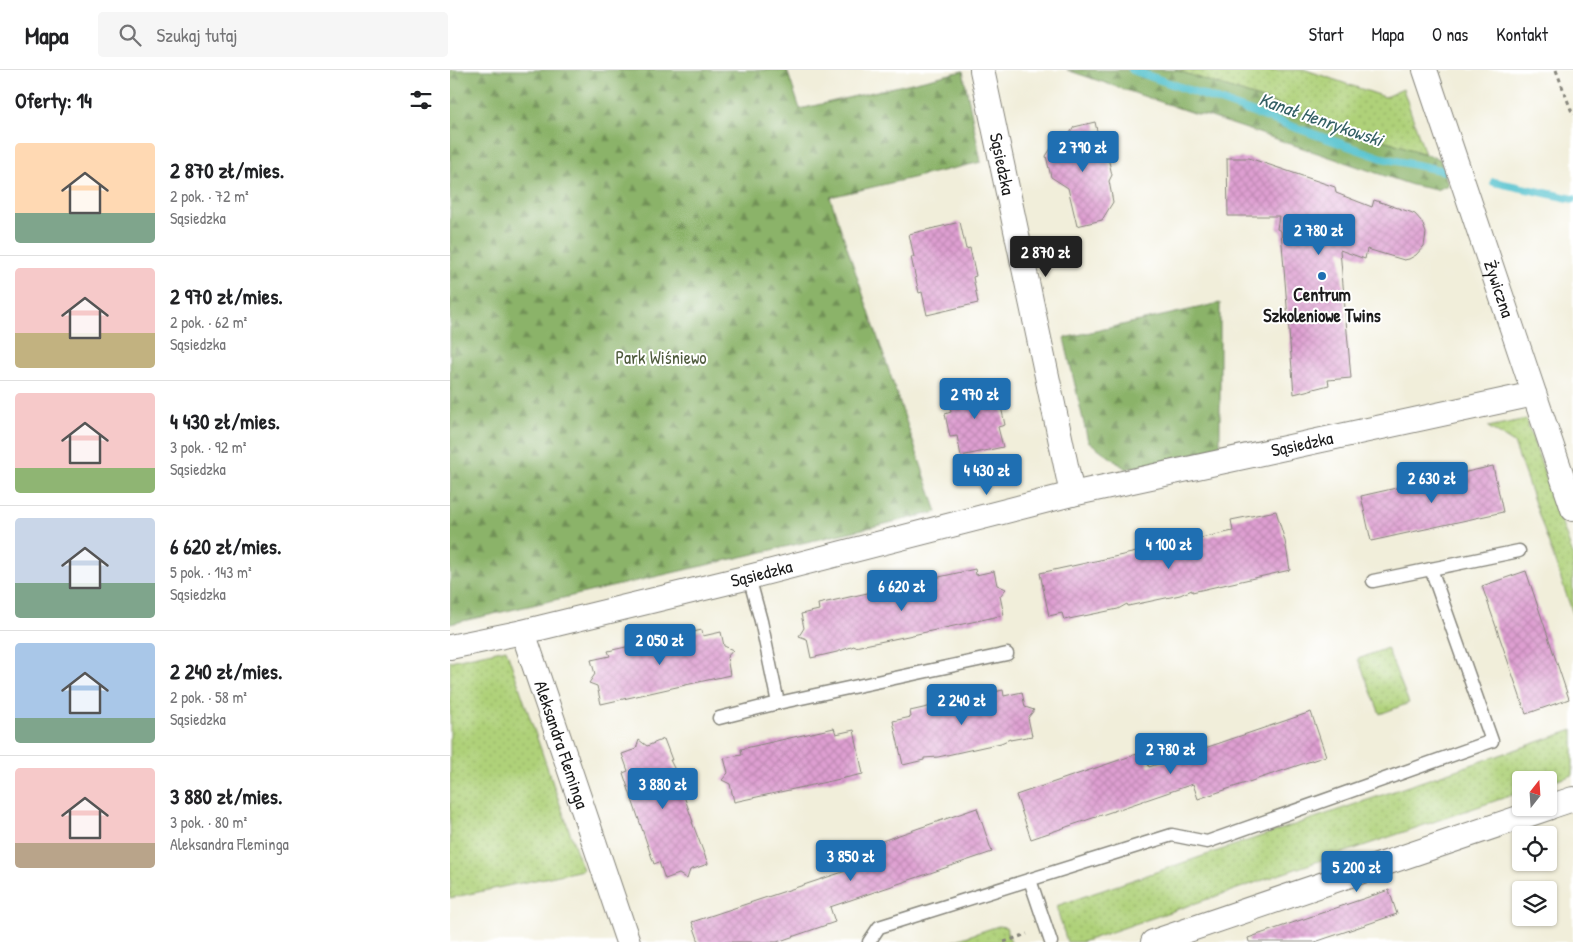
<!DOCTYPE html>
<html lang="pl">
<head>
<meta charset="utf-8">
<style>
	:root { --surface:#fff; --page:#f6f6f6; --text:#202124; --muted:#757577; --line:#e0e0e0; --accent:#1f6fb2 }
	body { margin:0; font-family:"Patrick Hand",sans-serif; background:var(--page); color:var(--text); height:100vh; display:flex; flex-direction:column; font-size:19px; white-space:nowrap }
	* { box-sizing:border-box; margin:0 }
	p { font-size:16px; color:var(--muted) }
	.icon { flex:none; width:28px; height:28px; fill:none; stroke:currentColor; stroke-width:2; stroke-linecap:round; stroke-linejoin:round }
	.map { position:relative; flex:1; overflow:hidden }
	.side { display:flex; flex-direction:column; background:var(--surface); width:450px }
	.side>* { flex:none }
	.needle { width:32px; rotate:17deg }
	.controls { position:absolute; left:1062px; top:701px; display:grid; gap:10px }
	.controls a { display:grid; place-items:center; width:45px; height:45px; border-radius:5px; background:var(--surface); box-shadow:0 1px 4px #0004; font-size:25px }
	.price { position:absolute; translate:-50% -42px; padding:0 11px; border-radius:5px; background:var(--accent); color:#fff; font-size:16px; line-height:32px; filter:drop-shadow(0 1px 2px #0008) }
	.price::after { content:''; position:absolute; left:50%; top:30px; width:15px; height:11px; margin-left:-8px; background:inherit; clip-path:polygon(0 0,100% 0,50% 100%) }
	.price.on { background:#222; color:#fff }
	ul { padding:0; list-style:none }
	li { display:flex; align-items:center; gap:15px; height:125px; padding:0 15px }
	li+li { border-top:1px solid var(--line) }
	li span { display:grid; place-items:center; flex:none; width:140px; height:100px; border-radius:5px; color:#555 }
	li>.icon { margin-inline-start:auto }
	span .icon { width:60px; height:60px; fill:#fffc; stroke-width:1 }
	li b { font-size:21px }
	h2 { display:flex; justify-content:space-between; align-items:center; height:60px; padding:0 15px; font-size:21px }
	header { display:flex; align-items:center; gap:30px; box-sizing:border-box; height:70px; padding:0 25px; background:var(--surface); border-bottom:1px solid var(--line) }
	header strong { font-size:24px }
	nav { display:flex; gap:28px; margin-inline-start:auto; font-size:18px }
	.search { width:350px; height:45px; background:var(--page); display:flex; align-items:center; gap:12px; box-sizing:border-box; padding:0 18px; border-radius:5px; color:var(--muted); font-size:19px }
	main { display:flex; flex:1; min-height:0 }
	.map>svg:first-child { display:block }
</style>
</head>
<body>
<header>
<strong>Mapa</strong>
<div class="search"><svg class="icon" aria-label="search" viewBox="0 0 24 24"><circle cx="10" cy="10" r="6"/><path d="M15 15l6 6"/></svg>Szukaj tutaj</div>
<nav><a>Start</a><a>Mapa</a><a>O nas</a><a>Kontakt</a></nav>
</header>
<main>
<section class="side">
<h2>Oferty: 14<svg class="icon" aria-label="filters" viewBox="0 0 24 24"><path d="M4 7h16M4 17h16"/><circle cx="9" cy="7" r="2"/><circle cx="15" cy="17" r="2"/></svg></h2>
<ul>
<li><span style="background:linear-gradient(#ffd9b3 70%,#7fa58c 0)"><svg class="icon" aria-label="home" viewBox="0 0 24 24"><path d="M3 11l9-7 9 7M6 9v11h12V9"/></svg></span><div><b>2 870 zł/mies.</b><p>2 pok. · 72 m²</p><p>Sąsiedzka</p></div></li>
<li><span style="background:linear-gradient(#f6c9c9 65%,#c2b280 0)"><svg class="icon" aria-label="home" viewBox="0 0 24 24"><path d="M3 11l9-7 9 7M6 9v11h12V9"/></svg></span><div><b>2 970 zł/mies.</b><p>2 pok. · 62 m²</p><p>Sąsiedzka</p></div></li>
<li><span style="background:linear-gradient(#f6c9c9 75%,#8fb573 0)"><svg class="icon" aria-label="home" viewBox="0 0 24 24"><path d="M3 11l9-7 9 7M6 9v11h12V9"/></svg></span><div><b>4 430 zł/mies.</b><p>3 pok. · 92 m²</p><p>Sąsiedzka</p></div></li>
<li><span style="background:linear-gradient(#c9d6e8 65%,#7fa58c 0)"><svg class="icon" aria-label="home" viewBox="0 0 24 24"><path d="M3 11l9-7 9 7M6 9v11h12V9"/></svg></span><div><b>6 620 zł/mies.</b><p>5 pok. · 143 m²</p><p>Sąsiedzka</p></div></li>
<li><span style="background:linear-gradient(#a9c7e8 75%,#7fa58c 0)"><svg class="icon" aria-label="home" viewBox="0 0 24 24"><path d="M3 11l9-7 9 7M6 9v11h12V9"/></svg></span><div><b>2 240 zł/mies.</b><p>2 pok. · 58 m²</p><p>Sąsiedzka</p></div></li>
<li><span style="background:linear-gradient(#f6c9c9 75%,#b9a48a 0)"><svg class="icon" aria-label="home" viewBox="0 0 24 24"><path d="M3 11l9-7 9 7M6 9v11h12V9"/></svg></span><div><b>3 880 zł/mies.</b><p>3 pok. · 80 m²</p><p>Aleksandra Fleminga</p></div></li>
</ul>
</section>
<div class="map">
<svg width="1123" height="872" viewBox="0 0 1123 872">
	<defs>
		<pattern id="green-dots" width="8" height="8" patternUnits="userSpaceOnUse" patternTransform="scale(1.25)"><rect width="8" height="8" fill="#afd179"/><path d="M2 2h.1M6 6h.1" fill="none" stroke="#96b368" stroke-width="1.8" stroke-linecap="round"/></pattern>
		<pattern id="forest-firs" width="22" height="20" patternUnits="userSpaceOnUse" patternTransform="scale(1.25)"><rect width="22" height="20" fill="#8bb369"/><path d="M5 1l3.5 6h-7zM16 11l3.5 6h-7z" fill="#719156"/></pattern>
		<pattern id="building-cross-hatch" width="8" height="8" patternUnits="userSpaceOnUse" patternTransform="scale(1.25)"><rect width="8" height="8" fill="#de9fd1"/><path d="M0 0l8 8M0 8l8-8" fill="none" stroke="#be88b3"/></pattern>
	</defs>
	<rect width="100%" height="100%" fill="#fff"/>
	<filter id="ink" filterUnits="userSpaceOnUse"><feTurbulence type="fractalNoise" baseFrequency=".02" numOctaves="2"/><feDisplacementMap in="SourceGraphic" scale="10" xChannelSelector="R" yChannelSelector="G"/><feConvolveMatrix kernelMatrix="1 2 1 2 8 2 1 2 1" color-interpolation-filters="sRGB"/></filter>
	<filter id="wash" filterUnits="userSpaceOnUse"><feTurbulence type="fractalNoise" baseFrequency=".0096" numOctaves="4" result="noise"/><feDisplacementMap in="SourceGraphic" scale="20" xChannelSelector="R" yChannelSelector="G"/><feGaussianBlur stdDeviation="1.12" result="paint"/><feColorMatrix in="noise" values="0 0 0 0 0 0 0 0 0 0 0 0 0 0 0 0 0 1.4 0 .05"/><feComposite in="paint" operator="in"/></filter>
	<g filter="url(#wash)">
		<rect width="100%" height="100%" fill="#f1eeda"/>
		<g fill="url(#green-dots)" stroke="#66764a">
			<polygon points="725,0 856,0 935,27 953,19 975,84"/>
			<polygon points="1076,349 1123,485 1123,544 1064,373 1038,357"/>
			<polygon points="937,578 959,633 930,644 908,589"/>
			<polygon points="56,579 133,800 0,828 0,591"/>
			<polygon points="1123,660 1123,705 1099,713 1099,710 1071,710 1071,722 632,872 617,872 606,836"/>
			<polygon points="548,856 556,857 561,872 500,872"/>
		</g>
		<g fill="url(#forest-firs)" stroke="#546842">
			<polygon points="0,0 337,0 350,39 513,1 531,92 380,127 487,442 0,554"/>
			<polygon points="617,0 726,0 990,89 998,115 986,120 962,115 758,46 743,43"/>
			<polygon points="770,233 770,378 676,399 638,371 614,268"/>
		</g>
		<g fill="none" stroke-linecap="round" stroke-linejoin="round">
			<g stroke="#56c3cf" stroke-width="8">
				<polyline points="682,0 932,88 995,101"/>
				<polyline points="1044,112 1123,129"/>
			</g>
		</g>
		<g id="blocks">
			<g fill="url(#building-cross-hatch)">
				<polygon points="645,52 651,79 657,83 662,105 659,111 663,132 652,150 627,156 618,118 601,107 596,86 604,74 615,71 624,57"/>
				<polygon points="777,88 799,88 885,117 886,123 922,137 924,130 960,142 965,144 972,152 976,163 974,176 966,185 959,189 954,190 917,179 915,189 890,180 901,308 878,310 879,315 844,324 831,161 827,159 829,146 778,146"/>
				<polygon points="510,152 516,179 520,178 526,206 523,207 528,233 477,245 472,222 469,223 461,187 464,187 459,164"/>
				<polygon points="539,313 543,333 550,332 555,355 548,357 553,377 511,386 507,366 500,367 495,344 501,342 497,323"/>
				<polygon points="1043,396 1053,442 921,471 911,426"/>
				<polygon points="826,441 835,471 840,500 742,522 742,520 730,525 678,536 677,534 668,539 614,550 612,543 599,546 590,503 783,461 781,450"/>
				<polygon points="525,499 526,505 544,501 547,515 556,519 550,526 554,545 458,566 405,577 404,576 387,582 361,588 357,569 349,566 354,558 351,544 369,540 368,534"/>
				<polygon points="1076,501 1119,629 1076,644 1032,516"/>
				<polygon points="252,560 253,566 271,562 274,576 283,580 277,587 280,605 151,634 147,616 139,613 145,604 141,590 160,586 158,581"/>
				<polygon points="553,620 554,626 572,622 575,637 584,640 578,648 582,666 560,670 560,669 551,673 488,687 474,688 474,690 453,695 443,651 461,647 460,641"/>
				<polygon points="861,642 876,686 748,729 743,714 581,769 566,725 693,682 699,697"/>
				<polygon points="384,658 386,664 404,660 413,704 284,732 280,714 272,710 278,703 274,688 292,685 291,679"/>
				<polygon points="214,669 222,690 220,690 225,700 243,752 242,752 258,794 240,800 237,809 229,804 215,809 209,792 204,794 173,703 178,701 172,684 186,679 189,670 197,676"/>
				<polygon points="527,738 542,782 380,837 385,852 327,872 249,872 242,852 405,798 400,782"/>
				<polygon points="939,820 947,844 865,872 799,872 798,868"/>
			</g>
		</g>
	</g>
	<g filter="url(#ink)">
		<use href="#blocks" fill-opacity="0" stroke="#86857b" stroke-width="1"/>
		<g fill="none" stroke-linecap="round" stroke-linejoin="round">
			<g stroke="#86857b" stroke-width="15">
				<g id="lane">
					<polyline points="981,499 1069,481"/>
					<polyline points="299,507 311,551 328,633"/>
					<polyline points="269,648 328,633 557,584"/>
					<polyline points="580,810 601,872"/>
					<polyline points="419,872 429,857 722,765 757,772 1042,671 981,499 923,511"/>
				</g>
			</g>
			<g stroke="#86857b" stroke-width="26">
				<g id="street">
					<path id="s1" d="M532 0 622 424"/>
					<path id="s2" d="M975 0 1123 439"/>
					<path id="s3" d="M73 562 178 872"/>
					<path id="s4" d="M0 577 73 562 299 507 622 424 1084 324"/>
					<polyline points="1099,737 1123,729"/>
					<polyline points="703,872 1098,738"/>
				</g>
			</g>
			<g stroke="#86857b" stroke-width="3" stroke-dasharray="4 4" stroke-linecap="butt">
				<polyline points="1106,0 1123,45"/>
				<polyline points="554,872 577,864"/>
			</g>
			<use href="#lane" stroke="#fff" stroke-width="12"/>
			<use href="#street" stroke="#fff" stroke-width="24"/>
		</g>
	</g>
	<circle fill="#1f6fb2" stroke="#fff" stroke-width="2" cx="872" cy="206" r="5"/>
	<g text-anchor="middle" stroke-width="4" stroke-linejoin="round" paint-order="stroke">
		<g font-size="18" fill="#1c1c1c" stroke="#fff">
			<text dy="6" stroke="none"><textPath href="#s1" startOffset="96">Sąsiedzka</textPath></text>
			<text dy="6" stroke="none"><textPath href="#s2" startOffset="231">Żywiczna</textPath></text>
			<text dy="6" stroke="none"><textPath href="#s4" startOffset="876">Sąsiedzka</textPath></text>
			<text dy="6" stroke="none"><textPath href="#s4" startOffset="320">Sąsiedzka</textPath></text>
			<text dy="6" stroke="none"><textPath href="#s3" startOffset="119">Aleksandra Fleminga</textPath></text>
		</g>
		<g font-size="18" font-weight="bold" fill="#1c1c1c" stroke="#fff">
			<text x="872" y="231">Centrum<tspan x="872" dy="21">Szkoleniowe Twins</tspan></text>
		</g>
		<g font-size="18" fill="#4f5b3d" stroke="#fff">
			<text x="211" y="294">Park Wiśniewo</text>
		</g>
		<g font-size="19" font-style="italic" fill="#335f64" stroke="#fff">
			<text transform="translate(871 49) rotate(19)" y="7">Kanał Henrykowski</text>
		</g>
	</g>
</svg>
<div class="controls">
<a><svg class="needle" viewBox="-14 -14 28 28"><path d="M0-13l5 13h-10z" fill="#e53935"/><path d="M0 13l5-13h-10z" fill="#757577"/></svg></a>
<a><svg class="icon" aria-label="locate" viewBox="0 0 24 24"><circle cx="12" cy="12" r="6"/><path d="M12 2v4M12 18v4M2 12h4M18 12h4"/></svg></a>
<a><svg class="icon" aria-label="layers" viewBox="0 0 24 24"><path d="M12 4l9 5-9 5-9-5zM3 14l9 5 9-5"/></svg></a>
</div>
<b class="price" style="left:633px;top:103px">2 790 zł</b>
<b class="price" style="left:869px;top:186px">2 780 zł</b>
<b class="price on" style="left:596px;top:208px">2 870 zł</b>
<b class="price" style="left:525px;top:350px">2 970 zł</b>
<b class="price" style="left:537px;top:426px">4 430 zł</b>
<b class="price" style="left:982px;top:434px">2 630 zł</b>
<b class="price" style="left:719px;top:500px">4 100 zł</b>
<b class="price" style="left:452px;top:542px">6 620 zł</b>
<b class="price" style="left:210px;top:596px">2 050 zł</b>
<b class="price" style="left:512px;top:656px">2 240 zł</b>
<b class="price" style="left:721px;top:705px">2 780 zł</b>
<b class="price" style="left:213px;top:740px">3 880 zł</b>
<b class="price" style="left:401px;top:812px">3 850 zł</b>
<b class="price" style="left:907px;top:823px">5 200 zł</b>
</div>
</main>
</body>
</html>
